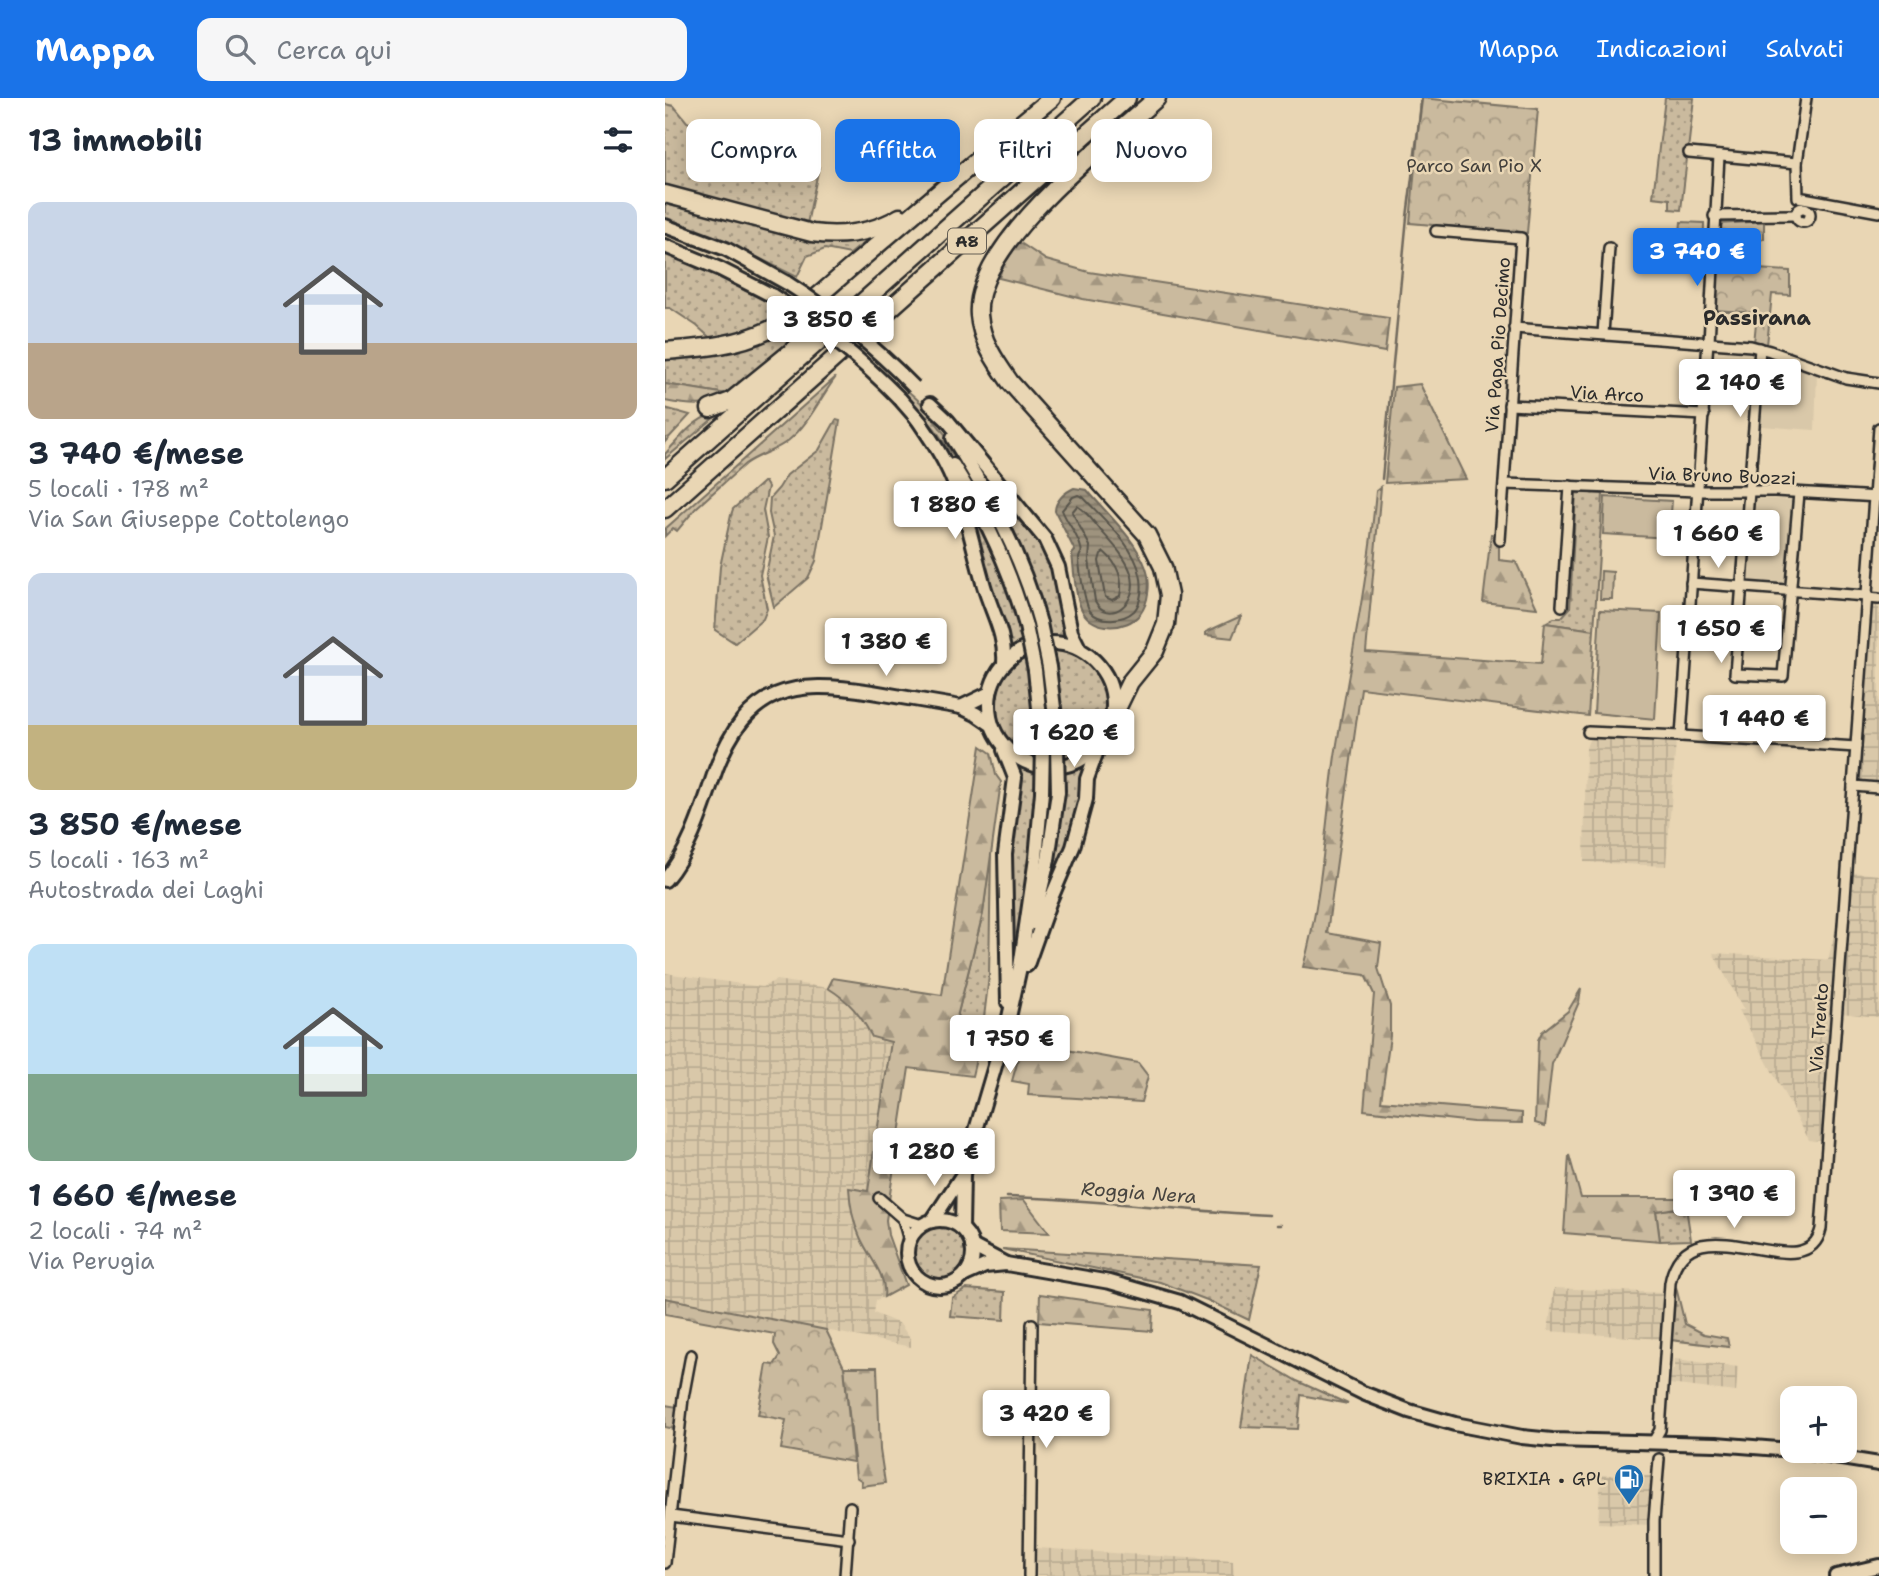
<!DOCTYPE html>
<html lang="it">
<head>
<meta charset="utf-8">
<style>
	:root { --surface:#fff; --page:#f6f6f7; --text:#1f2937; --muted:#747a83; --accent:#1a73e8 }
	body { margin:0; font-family:"Shantell Sans",sans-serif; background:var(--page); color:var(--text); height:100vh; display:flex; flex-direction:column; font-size:26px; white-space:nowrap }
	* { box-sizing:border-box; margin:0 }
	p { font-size:23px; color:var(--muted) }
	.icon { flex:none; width:38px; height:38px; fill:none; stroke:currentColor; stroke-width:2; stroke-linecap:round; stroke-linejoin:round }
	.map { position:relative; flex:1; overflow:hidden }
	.panel { display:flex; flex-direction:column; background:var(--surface); width:665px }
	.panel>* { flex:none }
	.guide { position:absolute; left:21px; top:21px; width:665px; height:63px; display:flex; gap:14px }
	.tools { position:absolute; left:1115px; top:1288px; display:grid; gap:14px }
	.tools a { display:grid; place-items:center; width:77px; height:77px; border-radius:14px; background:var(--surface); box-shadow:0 4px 18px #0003; font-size:35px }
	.price { position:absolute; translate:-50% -60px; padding:0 16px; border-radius:7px; background:#fff; color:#222; font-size:23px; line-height:46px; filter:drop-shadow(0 2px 4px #0008) }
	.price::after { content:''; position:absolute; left:50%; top:42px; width:21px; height:16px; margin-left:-10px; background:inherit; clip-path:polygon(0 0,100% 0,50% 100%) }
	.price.on { background:var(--accent); color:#fff }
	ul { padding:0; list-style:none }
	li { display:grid; align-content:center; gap:14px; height:371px; padding:0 28px }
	li span { display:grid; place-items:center; height:217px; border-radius:14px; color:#555 }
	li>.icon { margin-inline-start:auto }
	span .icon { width:126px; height:126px; fill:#fffc; stroke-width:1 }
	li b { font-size:30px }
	h2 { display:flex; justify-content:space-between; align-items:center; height:84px; padding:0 28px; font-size:30px }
	.chip { padding:0 24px; border-radius:14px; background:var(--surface); box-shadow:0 4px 18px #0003; font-size:24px; line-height:63px }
	.chip.on { background:var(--accent); color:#fff }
	header { display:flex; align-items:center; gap:42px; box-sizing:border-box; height:98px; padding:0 35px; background:var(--accent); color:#fff }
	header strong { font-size:33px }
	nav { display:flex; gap:38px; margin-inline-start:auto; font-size:24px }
	.search { width:490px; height:63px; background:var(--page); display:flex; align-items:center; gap:18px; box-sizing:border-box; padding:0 24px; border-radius:14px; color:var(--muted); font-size:26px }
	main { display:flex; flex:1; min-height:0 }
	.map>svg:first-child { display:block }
</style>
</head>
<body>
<header>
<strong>Mappa</strong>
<div class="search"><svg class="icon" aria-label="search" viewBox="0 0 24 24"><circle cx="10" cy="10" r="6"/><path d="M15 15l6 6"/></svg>Cerca qui</div>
<nav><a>Mappa</a><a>Indicazioni</a><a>Salvati</a></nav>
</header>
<main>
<section class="panel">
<h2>13 immobili<svg class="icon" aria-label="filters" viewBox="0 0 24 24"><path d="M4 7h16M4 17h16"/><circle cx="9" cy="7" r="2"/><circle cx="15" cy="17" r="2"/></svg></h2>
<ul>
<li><span style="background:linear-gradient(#c9d6e8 65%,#b9a48a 0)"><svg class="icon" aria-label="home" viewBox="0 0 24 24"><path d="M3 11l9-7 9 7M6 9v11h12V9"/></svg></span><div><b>3 740 €/mese</b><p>5 locali · 178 m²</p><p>Via San Giuseppe Cottolengo</p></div></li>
<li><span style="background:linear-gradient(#c9d6e8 70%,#c2b280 0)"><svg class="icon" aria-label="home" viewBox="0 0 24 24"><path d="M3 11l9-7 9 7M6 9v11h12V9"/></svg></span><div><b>3 850 €/mese</b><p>5 locali · 163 m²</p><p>Autostrada dei Laghi</p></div></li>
<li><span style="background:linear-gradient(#bfe0f5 60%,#7fa58c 0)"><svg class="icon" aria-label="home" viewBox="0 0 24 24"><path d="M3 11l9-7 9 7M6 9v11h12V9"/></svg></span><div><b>1 660 €/mese</b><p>2 locali · 74 m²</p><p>Via Perugia</p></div></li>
</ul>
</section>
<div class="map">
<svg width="1214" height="1478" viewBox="0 0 1214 1478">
	<defs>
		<pattern id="industrial-grid" width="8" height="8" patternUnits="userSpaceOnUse" patternTransform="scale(1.75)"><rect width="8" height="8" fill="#d9c8a9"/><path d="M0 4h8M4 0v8" fill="none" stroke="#baac92"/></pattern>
		<pattern id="grass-dots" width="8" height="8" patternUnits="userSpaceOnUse" patternTransform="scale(1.75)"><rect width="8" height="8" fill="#caba9e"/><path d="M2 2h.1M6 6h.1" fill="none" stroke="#a49781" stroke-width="1.8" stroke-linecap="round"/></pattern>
		<pattern id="forest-firs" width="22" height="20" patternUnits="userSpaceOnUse" patternTransform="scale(1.75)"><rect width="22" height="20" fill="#caba9e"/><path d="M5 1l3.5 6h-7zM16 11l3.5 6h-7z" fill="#a49781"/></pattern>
		<pattern id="park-crowns" width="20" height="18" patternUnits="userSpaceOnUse" patternTransform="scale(1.75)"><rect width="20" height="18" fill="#caba9e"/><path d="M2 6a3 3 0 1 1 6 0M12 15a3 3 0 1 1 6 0" fill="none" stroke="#a49781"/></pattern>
		<pattern id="water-rules" width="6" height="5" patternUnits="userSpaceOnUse" patternTransform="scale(1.75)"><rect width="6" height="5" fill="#9e937e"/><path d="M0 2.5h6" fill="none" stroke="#817867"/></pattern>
	</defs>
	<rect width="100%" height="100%" fill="#e9d6b4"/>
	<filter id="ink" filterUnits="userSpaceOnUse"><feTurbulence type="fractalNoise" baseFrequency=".0143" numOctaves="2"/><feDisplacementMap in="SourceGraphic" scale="14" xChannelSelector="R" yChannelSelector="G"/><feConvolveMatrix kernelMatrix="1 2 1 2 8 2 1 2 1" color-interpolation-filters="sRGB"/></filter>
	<g filter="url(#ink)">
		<g fill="#d9c8a9">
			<polygon points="1104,262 1152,274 1150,332 1096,328 1100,265"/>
			<polygon points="1088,400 1128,402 1121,487 1082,483"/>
		</g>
		<g fill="url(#industrial-grid)">
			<polygon points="1205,504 1214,505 1214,687 1191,684"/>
			<polygon points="925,639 1011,643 1001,768 919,764 921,650"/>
			<polygon points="1185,774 1214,777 1214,919 1167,914 1157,1043 1144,1042 1074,912 1079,912 1048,855 1163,862"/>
			<polygon points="0,875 97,889 111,882 163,890 184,905 200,926 226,944 203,1094 185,1090 185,1104 195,1139 221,1186 219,1199 211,1202 209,1215 235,1226 246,1242 246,1249 0,1200"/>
			<polygon points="889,1190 998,1195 995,1241 883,1233"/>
			<polygon points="1010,1261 1073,1269 1071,1294 1004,1286 1004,1275 1009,1271"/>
			<polygon points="936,1377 988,1378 986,1427 933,1425"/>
			<polygon points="372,1450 568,1463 569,1478 372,1477"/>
		</g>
		<g fill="url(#grass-dots)" stroke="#7a7264" stroke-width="2">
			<polygon points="1000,0 1029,0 1016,112 1005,111 1005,101 988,99"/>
			<polygon points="0,6 9,8 22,24 38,31 60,33 88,45 101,60 110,65 135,70 154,69 142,126 0,89"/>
			<polygon points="0,100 146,138 221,127 185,156 160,151 142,158 132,179 62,144 0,122"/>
			<path d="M0 154C43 170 83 191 122 215L110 224 51 245 32 228 5 210H0Z"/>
			<polygon points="130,221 143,229 68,297 0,286 0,257"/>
			<path d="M171 279C155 300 144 326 124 342 111 353 94 356 80 366L31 410 12 433 8 430 0 438V431Z"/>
			<polygon points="243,293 255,304 289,348 344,448 370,525 364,525 304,381 270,331 239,296"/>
			<polygon points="0,310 25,317 0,344"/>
			<path d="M47 316 50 319 0 361V356C14 341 27 323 47 316Z"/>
			<polygon points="171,322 175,323 151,463 143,480 109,509 101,476 109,438 104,415 105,400 114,390 122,377 154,352"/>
			<polygon points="313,370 378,448 390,475 404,542 385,540 355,450 327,392"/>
			<polygon points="98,384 100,384 103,389 98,412 103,439 95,477 102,511 98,521 70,545 50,532 55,469 66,417 68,411"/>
			<polygon points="296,384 325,439 357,530 355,531 358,546 345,554"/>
			<polygon points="911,394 938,396 929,532 880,525 889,520 896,520 905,510"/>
			<path d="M387 550C400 552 413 555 423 564 461 596 440 652 397 664L395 609Z"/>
			<path d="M360 555 369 585 373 664C318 650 315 583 360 555Z"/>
			<polygon points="374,568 380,569 388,647 382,648"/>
			<polygon points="1051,606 1158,613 1157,633 1049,628"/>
			<polygon points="420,665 414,719 381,797 392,744 397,674 410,671"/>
			<polygon points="350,666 373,673 373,721 347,873 343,792"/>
			<polygon points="326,753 324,878 317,936 289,931 318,815"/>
			<polygon points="1021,1109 1026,1142 995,1143 991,1113"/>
			<circle cx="275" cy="1155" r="27"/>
			<polygon points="337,1151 596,1167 584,1222 542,1202 495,1184"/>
			<polygon points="1011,1189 1020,1226 1039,1236 1062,1240 1064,1249 1006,1242"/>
			<polygon points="301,1191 340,1194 339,1222 285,1218 287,1200"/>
			<polygon points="587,1257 632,1283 683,1306 636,1297 633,1331 576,1329"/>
		</g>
		<g fill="url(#forest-firs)" stroke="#7a7264" stroke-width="2">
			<polygon points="354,144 381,162 424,174 724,220 720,254 418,201 334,180 337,170"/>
			<path d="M0 286 68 297C43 310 26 308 0 303Z"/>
			<polygon points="755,286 801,381 720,385 729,289"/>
			<path d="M716 389 701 554 876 566 880 525 929 532 923 618 696 590 662 835 716 845 713 870 725 908V938L716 1003 857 1015V1025L808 1024 699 1012 709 896 700 877 638 869C657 801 660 728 670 658 684 570 703 482 711 393Z"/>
			<polygon points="826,436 834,437 834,462 851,464 872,510 818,504"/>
			<polygon points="576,518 567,540 541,537 541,534"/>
			<path d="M316 648 326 655 331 677 336 684 318 815 289 931 317 936 307 978 244 970 221 1122 223 1137 241 1187 219 1199C222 1176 204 1160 195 1139 188 1124 185 1107 184 1090L203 1093 226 944 207 939C196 917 184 903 163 890L168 880 277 897Z"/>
			<polygon points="916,891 914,904 887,966 880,1028 870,1025 873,942 877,934 903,913"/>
			<polygon points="358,944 473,965 483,978 476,1004 363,997 364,986 347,983"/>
			<polygon points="904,1057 916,1100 1032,1100 1044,1105 991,1113 995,1143 899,1135"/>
			<polygon points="359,1102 384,1135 335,1133 334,1103"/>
			<polygon points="375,1196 488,1212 487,1233 374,1224"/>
			<polygon points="179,1269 212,1269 215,1352 220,1385 196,1388 197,1383 191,1379"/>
		</g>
		<g fill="url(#park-crowns)" stroke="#7a7264" stroke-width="2">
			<polygon points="756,0 873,11 862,135 745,125"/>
			<polygon points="1099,123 1099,141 1093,142 1092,171 1125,173 1125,197 1107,196 1102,247 1089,245 1092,215 1049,212 1054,126"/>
			<polygon points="1016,124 1039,125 1038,170 1012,168"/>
			<polygon points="0,1200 161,1232 179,1269 188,1364 116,1351 121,1322 93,1317 102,1266 109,1267 115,1258 109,1246 110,1236 0,1216"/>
			<polygon points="0,1307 13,1309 10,1331 0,1329"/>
		</g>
		<g fill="#caba9e" stroke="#7a7264" stroke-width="2">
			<polygon points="940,399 1007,403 1004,440 938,436"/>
			<polygon points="936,473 948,474 947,501 935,501"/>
			<polygon points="935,512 996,515 990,621 929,615"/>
		</g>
		<path fill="url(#water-rules)" stroke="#70695d" stroke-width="2" d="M409 390 422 392C442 416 470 440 481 470 486 483 484 505 475 516 461 533 429 533 418 514 410 501 409 472 407 456L410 453 390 413C390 403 400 394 409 390Z"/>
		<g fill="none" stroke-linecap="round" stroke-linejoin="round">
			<g stroke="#59554c" stroke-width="2">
				<path d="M413 397 418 399C438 421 469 447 475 476 478 487 477 504 469 513 458 523 435 525 425 513 420 506 414 470 414 460 415 454 418 457 416 450 413 437 402 425 397 412L408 399Z"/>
				<path d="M412 408C422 413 430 426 438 435 449 447 461 460 466 475 476 505 443 528 430 503L424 462 425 448 407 414Z"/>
				<path d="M439 454C452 465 459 481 455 498L447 502 440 499 434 463 436 456Z"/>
			</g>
			<g stroke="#70695d" stroke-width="2.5">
				<polyline points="717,381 742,119 757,0"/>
				<path d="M342 1099C429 1101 516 1113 604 1117"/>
				<polyline points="612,1127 616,1127"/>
			</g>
			<g stroke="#2b2b2b" stroke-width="14">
				<g id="street">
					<polyline points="1141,0 1132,65 1133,99 1214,114"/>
					<polyline points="1024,55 1132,65"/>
					<circle cx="1138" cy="117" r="7"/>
					<polyline points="1049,118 1131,117"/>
					<polyline points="771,133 856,140 835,442"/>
					<polyline points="849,230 1086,248 1105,253 1181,280 1214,285"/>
					<polyline points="938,236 944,150"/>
					<polyline points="1044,244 1054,58"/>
					<polyline points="1095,250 1070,576 1118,578 1134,395"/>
					<polyline points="844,307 1039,317"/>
					<polyline points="839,386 1033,393 1110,393 1214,399"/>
					<polyline points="1026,485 1201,498"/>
					<polyline points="1201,500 1214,501"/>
					<polyline points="897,508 905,388"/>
					<polyline points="923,634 1016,638 1191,649"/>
					<polyline points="1016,638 1043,243"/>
					<polyline points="1188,688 1214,690"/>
					<polyline points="214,1100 238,1121 257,1127"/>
					<polyline points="238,1121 244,1143"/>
					<path d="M988 1344 995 1332 1005 1185C1022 1095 1141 1196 1156 1131L1214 330"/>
					<polyline points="6,1418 184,1441"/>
					<polyline points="0,1465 18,1300 26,1257"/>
					<polyline points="180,1478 185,1409"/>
					<polyline points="364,1478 367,1226"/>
					<polyline points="989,1478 989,1423 994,1361"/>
				</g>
			</g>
			<g stroke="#2b2b2b" stroke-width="18">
				<g id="secondary">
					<polyline points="0,128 61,151 122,185"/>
					<polyline points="0,148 55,171 108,198"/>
					<polyline points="235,301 256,325"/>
					<polyline points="265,306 282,322 380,441 393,469 406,534 414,550"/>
					<path d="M251 319C261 334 272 349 280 365 300 403 307 447 319 488 327 515 341 537 339 565"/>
					<path d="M288 340C325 399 357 458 375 525"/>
					<path d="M288 367C320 417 345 471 361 528"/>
					<circle cx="386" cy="607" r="62"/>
					<polyline points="384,569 390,618 392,649"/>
					<polyline points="370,572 378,648"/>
					<polyline points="296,609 325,595"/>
					<polyline points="339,652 350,680 340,756 343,904"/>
					<path d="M0 782C26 751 38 709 51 671 82 589 127 581 207 594 237 599 266 604 296 609L311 616 327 627"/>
					<polyline points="368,825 383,762 393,694"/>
					<polyline points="362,867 384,805 408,749 421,701 422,681 432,653"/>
					<circle cx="275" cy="1155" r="33"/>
					<polyline points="267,1123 298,1076"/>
					<polyline points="297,1130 298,1076 343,924 355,869 371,760 377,694"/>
					<polyline points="307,1148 341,1166 445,1184 515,1204 698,1295 744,1313 790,1326 857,1339 887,1342 1051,1346 1127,1352"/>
					<polyline points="302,1176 320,1168 341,1166"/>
					<polyline points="1133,1353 1214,1366"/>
					<polyline points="1171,1478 1214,1468"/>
				</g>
			</g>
			<g stroke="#2b2b2b" stroke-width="21">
				<g id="highway">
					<path d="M0 96 147 135C177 139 208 135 235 119"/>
					<path d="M0 253C36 250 70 248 104 232 136 217 168 184 196 161 259 107 322 53 387 0"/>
					<polyline points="45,311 66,303 137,245"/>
					<polyline points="0,380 427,0"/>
					<polyline points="0,411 462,0"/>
					<path d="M448 619 465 584 490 553 501 526 504 497 498 469 482 437 345 284C331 264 316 243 314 217 308 146 443 44 492 0"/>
				</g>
			</g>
			<use href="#street" stroke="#e9d6b4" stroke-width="9"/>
			<use href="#secondary" stroke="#e9d6b4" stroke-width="12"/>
			<use href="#highway" stroke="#e9d6b4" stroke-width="16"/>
			<g stroke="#2b2b2b" stroke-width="18" stroke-linecap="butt">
				<g id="secondary-bridge">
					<path d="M122 185C169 215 210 249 249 289"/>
					<path d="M108 198C157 229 195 260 235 301"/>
					<polyline points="375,525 384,569"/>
					<polyline points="361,528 370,572"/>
					<polyline points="392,649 393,694"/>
					<polyline points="377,694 378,648"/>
				</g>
			</g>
			<use href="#secondary-bridge" stroke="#e9d6b4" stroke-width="12"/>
		</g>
	</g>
	<defs>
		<g id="fuel-pin" transform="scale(1.575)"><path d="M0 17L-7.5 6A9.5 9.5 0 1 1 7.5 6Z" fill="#1f6fb2" stroke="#e9d6b4"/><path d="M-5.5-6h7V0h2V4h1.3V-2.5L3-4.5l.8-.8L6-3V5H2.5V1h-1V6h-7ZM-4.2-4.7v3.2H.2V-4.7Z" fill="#fff"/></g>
	</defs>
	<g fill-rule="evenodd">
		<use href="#fuel-pin" x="964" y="1381"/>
	</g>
	<g text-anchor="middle" stroke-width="5" stroke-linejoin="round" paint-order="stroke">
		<rect fill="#e9d6b4" stroke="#645e54" stroke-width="2" x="283" y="130.5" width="38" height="25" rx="5"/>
		<g font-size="16" font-weight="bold" fill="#2b2b2b">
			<text x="302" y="149">A8</text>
		</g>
		<g font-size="18" fill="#43403c" stroke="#e9d6b4">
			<text x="809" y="74">Parco San Pio X</text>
		</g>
		<g font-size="18" fill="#2b2b2b" stroke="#e9d6b4">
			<text transform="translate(833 247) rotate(-86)" y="6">Via Papa Pio Decimo</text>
			<text transform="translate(942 296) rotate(3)" y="6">Via Arco</text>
			<text transform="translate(1057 378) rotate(2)" y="6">Via Bruno Buozzi</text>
			<text transform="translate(1154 930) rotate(-86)" y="6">Via Trento</text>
		</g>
		<g font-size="18" fill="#2b2b2b" stroke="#e9d6b4" text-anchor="end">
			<text x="941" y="1387">BRIXIA • GPL</text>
		</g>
		<g font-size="19" font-style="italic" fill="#484540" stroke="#e9d6b4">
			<text transform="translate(474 1094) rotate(4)" y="7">Roggia Nera</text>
		</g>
		<g font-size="21" font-weight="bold" fill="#2b2b2b" stroke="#e9d6b4">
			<text x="1092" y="227">Passirana</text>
		</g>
	</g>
</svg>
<div class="tools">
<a>+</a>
<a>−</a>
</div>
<b class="price on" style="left:1032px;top:190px">3 740 €</b>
<b class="price" style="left:165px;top:258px">3 850 €</b>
<b class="price" style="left:1075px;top:321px">2 140 €</b>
<b class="price" style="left:290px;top:443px">1 880 €</b>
<b class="price" style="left:1053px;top:472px">1 660 €</b>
<b class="price" style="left:1056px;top:567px">1 650 €</b>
<b class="price" style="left:221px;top:580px">1 380 €</b>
<b class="price" style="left:1099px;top:657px">1 440 €</b>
<b class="price" style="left:409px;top:671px">1 620 €</b>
<b class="price" style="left:345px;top:977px">1 750 €</b>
<b class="price" style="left:269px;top:1090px">1 280 €</b>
<b class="price" style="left:1069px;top:1132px">1 390 €</b>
<b class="price" style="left:381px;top:1352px">3 420 €</b>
<div class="guide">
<a class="chip">Compra</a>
<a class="chip on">Affitta</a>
<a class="chip">Filtri</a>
<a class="chip">Nuovo</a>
</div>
</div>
</main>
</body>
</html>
